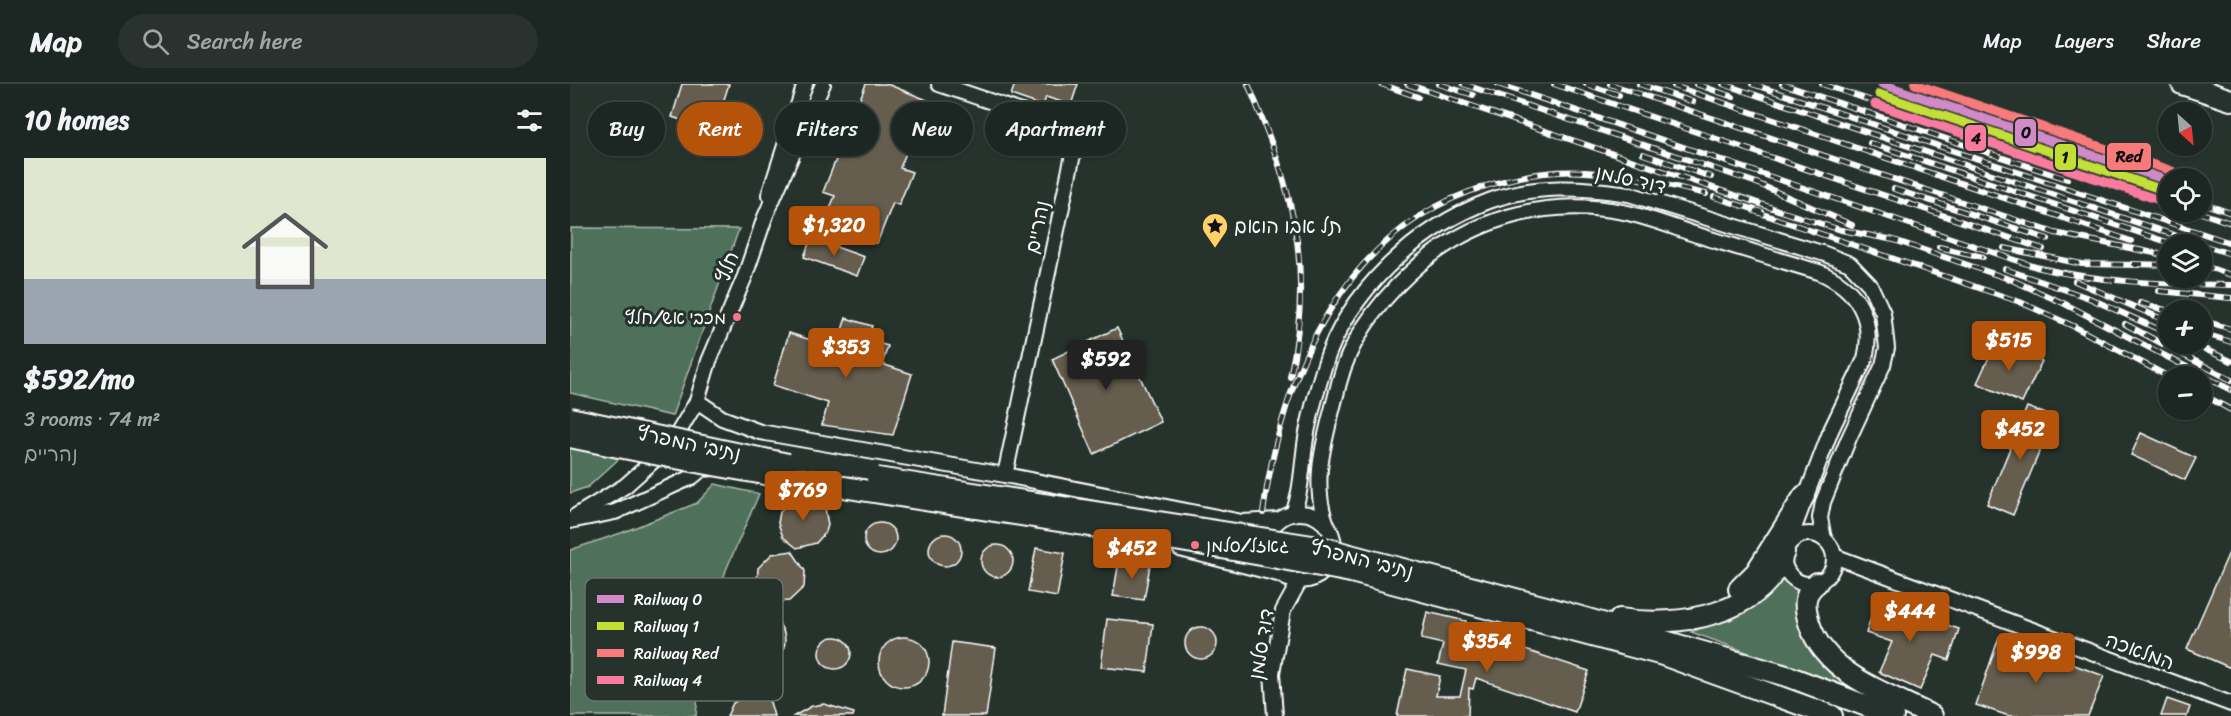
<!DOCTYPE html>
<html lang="en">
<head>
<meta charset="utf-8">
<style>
	:root { --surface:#1c2622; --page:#29322f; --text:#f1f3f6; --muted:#a0a5a5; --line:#3a4340; --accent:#b45309 }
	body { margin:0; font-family:Sriracha,"Playpen Sans Hebrew",sans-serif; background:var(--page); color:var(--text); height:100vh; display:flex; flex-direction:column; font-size:22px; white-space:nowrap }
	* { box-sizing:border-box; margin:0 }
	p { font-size:20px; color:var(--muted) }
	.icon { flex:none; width:33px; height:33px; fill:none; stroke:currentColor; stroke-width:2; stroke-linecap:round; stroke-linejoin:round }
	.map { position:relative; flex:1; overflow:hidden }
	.side { display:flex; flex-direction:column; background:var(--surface); width:570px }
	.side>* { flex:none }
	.top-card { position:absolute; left:18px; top:18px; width:570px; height:54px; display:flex; gap:12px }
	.needle { width:39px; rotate:153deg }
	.fabs { position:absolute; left:1588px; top:18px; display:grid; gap:12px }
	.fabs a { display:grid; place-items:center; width:54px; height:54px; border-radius:50%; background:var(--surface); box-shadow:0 2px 4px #0004,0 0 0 2px var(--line); font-size:30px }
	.price { position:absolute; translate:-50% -51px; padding:0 14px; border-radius:6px; background:var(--accent); color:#fff; font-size:20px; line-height:39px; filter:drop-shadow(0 2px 3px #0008) }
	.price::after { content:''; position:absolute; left:50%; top:36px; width:18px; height:14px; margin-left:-9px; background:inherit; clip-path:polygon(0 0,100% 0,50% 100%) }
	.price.current { background:#222; color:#fff }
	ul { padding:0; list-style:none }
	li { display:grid; align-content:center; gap:12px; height:318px; padding:0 24px }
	li span { display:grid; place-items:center; height:186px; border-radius:0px; color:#555 }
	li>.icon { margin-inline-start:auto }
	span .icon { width:108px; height:108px; fill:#fffc; stroke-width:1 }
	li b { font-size:26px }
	h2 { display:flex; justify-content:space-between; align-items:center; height:72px; padding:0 24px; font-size:26px }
	.tag { padding:0 21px; border-radius:27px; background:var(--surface); box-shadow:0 2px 4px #0004,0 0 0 2px var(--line); font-size:21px; line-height:54px }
	.tag.current { background:var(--accent); color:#fff }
	header { display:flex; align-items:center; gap:36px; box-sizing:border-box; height:84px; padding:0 30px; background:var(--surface); border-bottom:2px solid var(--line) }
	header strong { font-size:28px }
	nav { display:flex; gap:33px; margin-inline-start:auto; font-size:21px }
	.search { width:420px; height:54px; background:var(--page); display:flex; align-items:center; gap:15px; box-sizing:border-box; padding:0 21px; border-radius:33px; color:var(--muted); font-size:22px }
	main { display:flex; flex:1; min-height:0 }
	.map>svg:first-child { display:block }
</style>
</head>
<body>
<header>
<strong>Map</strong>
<div class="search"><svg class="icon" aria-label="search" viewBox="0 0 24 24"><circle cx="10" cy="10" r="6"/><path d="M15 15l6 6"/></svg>Search here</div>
<nav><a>Map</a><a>Layers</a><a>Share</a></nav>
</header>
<main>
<section class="side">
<h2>10 homes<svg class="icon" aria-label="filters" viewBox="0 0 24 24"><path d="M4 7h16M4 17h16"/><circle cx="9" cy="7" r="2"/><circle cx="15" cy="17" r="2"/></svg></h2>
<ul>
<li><span style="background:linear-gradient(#dfe7d0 65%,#9aa5b1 0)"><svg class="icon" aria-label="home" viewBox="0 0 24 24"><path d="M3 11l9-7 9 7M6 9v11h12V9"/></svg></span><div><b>$592/mo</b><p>3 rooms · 74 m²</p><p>נהריים</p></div></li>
</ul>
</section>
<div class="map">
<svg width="1661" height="632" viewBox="0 0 1661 632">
	<rect width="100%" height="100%" fill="#26332d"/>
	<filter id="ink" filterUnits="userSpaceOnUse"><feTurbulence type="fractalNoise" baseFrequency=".0167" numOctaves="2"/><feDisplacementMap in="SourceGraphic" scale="12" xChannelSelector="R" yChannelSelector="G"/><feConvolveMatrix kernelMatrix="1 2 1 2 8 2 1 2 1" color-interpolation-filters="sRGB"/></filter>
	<g filter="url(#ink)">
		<g fill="#50705a" stroke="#a8b8ac" stroke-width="1.5">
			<polygon points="1,144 169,145 102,332 0,309"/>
			<polygon points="0,359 53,371 18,403 0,409"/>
			<polygon points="145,400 189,410 156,486 132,564 126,632 0,632 0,466 51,449 127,419"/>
			<polygon points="1209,494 1230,507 1228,521 1307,615 1121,548 1150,537"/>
		</g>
		<g fill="#655d4e" stroke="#fff" stroke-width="1.5">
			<polygon points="112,0 159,0 144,47 102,33"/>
			<polygon points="296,0 317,0 357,16 330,84 342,88 329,121 323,119 307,159 254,139 265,112 253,108"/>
			<polygon points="445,0 508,0 501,21 476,13 473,22 441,11"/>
			<polygon points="241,154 294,173 287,192 234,173"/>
			<polygon points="276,234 302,242 297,256 318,262 312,280 342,290 323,351 252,341 258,319 203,301 219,249 266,264"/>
			<polygon points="547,244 591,338 524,370 482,275"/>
			<polygon points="1427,256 1472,277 1452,319 1407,299"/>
			<polygon points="1457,323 1484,333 1443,431 1417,420"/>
			<polygon points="1571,349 1626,374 1615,396 1561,371"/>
			<polygon points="236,412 245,415 255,424 258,441 256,448 246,459 227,464 213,453 208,439 210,428 218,417"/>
			<circle cx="310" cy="455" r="16"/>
			<circle cx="375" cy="466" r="16"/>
			<circle cx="427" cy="477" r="16"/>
			<polygon points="466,464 495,469 487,513 458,508"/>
			<polygon points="1661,464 1661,584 1617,565"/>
			<polygon points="222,467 235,487 234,503 219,517 207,518 199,515 187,501 188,484 202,470"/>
			<polygon points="549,477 580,481 574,516 543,512"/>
			<polygon points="1306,518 1389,545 1379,576 1365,571 1350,606 1309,588 1322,558 1296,549"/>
			<polygon points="857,528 896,537 893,552 927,559 928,557 1019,587 1005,628 906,594 903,605 899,604 898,632 827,632 837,585 870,592 866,612 890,612 896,586 868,580 873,560 851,555"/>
			<circle cx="192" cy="556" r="23"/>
			<polygon points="537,535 583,540 577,588 531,583"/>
			<circle cx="631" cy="559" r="16"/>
			<circle cx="265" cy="569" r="16"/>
			<polygon points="1429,553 1534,592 1518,632 1439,632 1406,621"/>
			<circle cx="334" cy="578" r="25"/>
			<polygon points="382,558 426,564 416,632 372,632"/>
			<polygon points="178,610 192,612 200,618 204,632 157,632 163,619"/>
			<polygon points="1597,615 1620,623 1617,632 1591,632"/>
			<polygon points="254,620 284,629 283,632 224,632 242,622"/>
		</g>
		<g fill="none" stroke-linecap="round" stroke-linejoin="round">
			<g stroke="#fff" stroke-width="18">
				<g id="minor">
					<polyline points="369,0 508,47 435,391"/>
					<polyline points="199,111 235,0"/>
					<polyline points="127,317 152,334 190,348 435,391 672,438 709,436"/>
					<circle cx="730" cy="463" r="34"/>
					<path d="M723 430C732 406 732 379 736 354 740 331 747 306 754 283 777 208 847 144 919 117 964 100 1013 103 1059 110L1255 170 1280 180 1300 201 1313 229 1317 264 1313 281 1279 354 1253 418 1250 434 1254 455"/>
					<polyline points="4,433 55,402 91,370 105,354 127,317 139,277 175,192 195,133 253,0"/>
					<polyline points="0,437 45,428 122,393 132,385 145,384"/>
					<path d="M759 445C737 399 758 346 769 299 780 256 807 220 839 190 897 135 975 113 1053 128 1078 133 1103 143 1127 151 1168 163 1208 176 1249 188 1287 204 1305 234 1295 275L1261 346 1218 460"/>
					<circle cx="1239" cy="475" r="25"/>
					<polyline points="610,465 708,490"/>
					<polyline points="1264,472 1661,620"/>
					<polyline points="705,632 702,589 713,527 729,498"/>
				</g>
			</g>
			<g stroke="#fff" stroke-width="24">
				<g id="highway">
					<polyline points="1612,0 1661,16"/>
					<polyline points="780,471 976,523 1220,593 1323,632"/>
					<polyline points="781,488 1093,571 1262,632"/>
					<path d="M1247 499C1235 508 1234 518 1237 531 1249 589 1315 608 1362 632"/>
					<polyline points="1169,505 1186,488 1234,412"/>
					<path d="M1050 535C1107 544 1193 532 1214 468"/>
				</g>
			</g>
			<use href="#minor" stroke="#26332d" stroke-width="14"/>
			<use href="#highway" stroke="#26332d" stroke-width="20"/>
			<g stroke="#fff" stroke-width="6">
				<g id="rail">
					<path d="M678 0C722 104 745 180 720 293"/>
					<polyline points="811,0 848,13"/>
					<polyline points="837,0 1220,130 1271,146 1324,156 1442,196 1493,219 1661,306"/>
					<polyline points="869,0 903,11"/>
					<polyline points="893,0 1184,98 1282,141"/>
					<path d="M928 0 1466 183C1531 199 1595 200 1661 201"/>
					<polyline points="984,0 1473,165"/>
					<polyline points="1016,0 1049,11"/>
					<polyline points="1040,0 1485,149 1599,172"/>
					<polyline points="1069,0 1123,18"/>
					<polyline points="1126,0 1163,13"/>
					<polyline points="1153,0 1631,160"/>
					<polyline points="1182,0 1661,159"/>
					<polyline points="1212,0 1497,95"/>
					<polyline points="1252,0 1599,118"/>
					<polyline points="1104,2 1561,157"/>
					<polyline points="1323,15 1599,108"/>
					<polyline points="1300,59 1603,160"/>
					<polyline points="1073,70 1141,93"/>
					<polyline points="1324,105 1478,155"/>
					<polyline points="1144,113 1192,128"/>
					<polyline points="1632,119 1661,129"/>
					<polyline points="1184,127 1450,218 1503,242 1599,293"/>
					<polyline points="1628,128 1661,139"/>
					<polyline points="1632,161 1661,170"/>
					<polyline points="1369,163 1413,173"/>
					<polyline points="1434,164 1512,180 1568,181"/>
					<polyline points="1562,180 1599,181"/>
					<polyline points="1632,181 1661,191"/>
					<polyline points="1435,185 1519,214 1599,250"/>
					<polyline points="1505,197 1599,238"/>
					<polyline points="1589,207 1661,214"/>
					<polyline points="1570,219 1599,227"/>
					<polyline points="1632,236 1661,245"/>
					<polyline points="1555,240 1661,296"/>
					<polyline points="1632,249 1661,258"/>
					<polyline points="1623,260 1661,277"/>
					<polyline points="1632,310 1661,326"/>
					<path d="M693 429C712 291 771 146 916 102 947 92 981 86 1015 88 1055 90 1096 101 1136 110"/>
				</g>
			</g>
			<use href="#rail" stroke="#26332d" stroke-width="4" stroke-dasharray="11" stroke-linecap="butt"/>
			<g stroke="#fff" stroke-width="24" stroke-linecap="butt">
				<g id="highway-bridge">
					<polyline points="0,334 218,380"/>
					<path d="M0 353C259 408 522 436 781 488"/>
					<polyline points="307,394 755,464 780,471"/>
				</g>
			</g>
			<use href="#highway-bridge" stroke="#26332d" stroke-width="20"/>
			<g stroke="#26332d" stroke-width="14">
				<polyline id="rail-1" points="1312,0 1599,97"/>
			</g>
			<g stroke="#26332d" stroke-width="14">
				<polyline id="rail-2" points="1309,10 1596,107"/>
			</g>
			<g stroke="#26332d" stroke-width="14">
				<polyline id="rail-3" points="1345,0 1602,87"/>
			</g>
			<g stroke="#26332d" stroke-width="14">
				<polyline id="rail-4" points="1305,20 1592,117"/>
			</g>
			<use href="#rail-1" stroke="#d289c7" stroke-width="9"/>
			<use href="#rail-2" stroke="#c3df37" stroke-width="9"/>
			<use href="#rail-3" stroke="#f97a7a" stroke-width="9"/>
			<use href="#rail-4" stroke="#f97ba0" stroke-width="9"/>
		</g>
	</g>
	<defs>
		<g id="sight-pin" transform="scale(1.35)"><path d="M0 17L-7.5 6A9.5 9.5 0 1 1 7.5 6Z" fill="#ffd166" stroke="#26332d"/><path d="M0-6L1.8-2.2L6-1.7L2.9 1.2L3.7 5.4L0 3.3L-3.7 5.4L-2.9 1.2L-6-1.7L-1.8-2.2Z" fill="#111"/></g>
	</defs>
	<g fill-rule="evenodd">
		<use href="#sight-pin" x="645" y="142"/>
	</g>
	<g fill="#fc738d" stroke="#26332d" stroke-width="2">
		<circle cx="167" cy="233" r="5"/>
		<circle cx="625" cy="461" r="5"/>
	</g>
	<g text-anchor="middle" stroke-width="6" stroke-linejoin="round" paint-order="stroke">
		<g font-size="18" fill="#fff" stroke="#26332d" text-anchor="end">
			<text x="156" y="240">מכבי אש/חלץ</text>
			<text x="636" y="468" text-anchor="start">גאזל/סלמן</text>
		</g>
		<g font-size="20" fill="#fff" stroke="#26332d">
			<text transform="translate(1061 95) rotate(12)" y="7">דוד סלמן</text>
			<text transform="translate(467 143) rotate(-78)" y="7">נהריים</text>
			<text transform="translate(157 183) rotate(-69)" y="7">חלץ</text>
			<text transform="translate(119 359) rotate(12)" y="7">נתיבי המפרץ</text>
			<text transform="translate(792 475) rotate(14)" y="7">נתיבי המפרץ</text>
			<text transform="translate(691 560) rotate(-81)" y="7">דוד סלמן</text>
			<text transform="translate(1570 567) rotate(20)" y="7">המלאכה</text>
		</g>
		<g font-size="20" fill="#fff" stroke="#26332d" text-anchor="start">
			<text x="664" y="149">תל אבו הואם</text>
		</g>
	</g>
	<rect x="15" y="494" width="198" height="123" rx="9" fill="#26332d" stroke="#67706c" stroke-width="1.5"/>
	<rect x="27" y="511" width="27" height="8" fill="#d289c7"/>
	<rect x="27" y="538" width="27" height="8" fill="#c3df37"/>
	<rect x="27" y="565" width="27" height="8" fill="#f97a7a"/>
	<rect x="27" y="592" width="27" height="8" fill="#f97ba0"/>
	<g font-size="16" fill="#fff">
		<text x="64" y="521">Railway 0</text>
		<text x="64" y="548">Railway 1</text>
		<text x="64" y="575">Railway Red</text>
		<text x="64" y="602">Railway 4</text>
	</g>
	<g stroke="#26332d" stroke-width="2">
		<rect x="1444" y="34" width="23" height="29" rx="6" fill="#d289c7"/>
		<rect x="1394" y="40" width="23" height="28" rx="6" fill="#f97ba0"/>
		<rect x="1536" y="58" width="46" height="29" rx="6" fill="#f97a7a"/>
		<rect x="1484" y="59" width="23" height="28" rx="6" fill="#c3df37"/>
	</g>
	<g font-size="16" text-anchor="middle" font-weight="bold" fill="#111">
		<text x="1456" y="54">0</text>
		<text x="1406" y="60">4</text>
		<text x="1559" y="78">Red</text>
		<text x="1495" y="79">1</text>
	</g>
</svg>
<div class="fabs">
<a><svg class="needle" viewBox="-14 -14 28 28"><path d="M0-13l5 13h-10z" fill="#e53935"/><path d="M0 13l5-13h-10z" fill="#a0a5a5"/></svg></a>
<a><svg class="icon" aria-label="locate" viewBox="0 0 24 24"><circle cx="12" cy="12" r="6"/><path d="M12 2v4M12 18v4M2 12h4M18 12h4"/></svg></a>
<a><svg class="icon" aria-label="layers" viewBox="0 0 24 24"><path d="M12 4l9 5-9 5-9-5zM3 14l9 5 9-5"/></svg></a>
<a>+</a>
<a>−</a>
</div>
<b class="price" style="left:264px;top:173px">$1,320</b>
<b class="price" style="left:1439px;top:288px">$515</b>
<b class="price" style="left:276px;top:295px">$353</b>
<b class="price current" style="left:536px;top:307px">$592</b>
<b class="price" style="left:1450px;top:377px">$452</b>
<b class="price" style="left:233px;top:438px">$769</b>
<b class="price" style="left:562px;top:496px">$452</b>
<b class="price" style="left:1340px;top:559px">$444</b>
<b class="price" style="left:917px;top:589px">$354</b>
<b class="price" style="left:1466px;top:600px">$998</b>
<div class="top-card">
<a class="tag">Buy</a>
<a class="tag current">Rent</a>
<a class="tag">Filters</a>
<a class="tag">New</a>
<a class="tag">Apartment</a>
</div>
</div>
</main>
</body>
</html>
